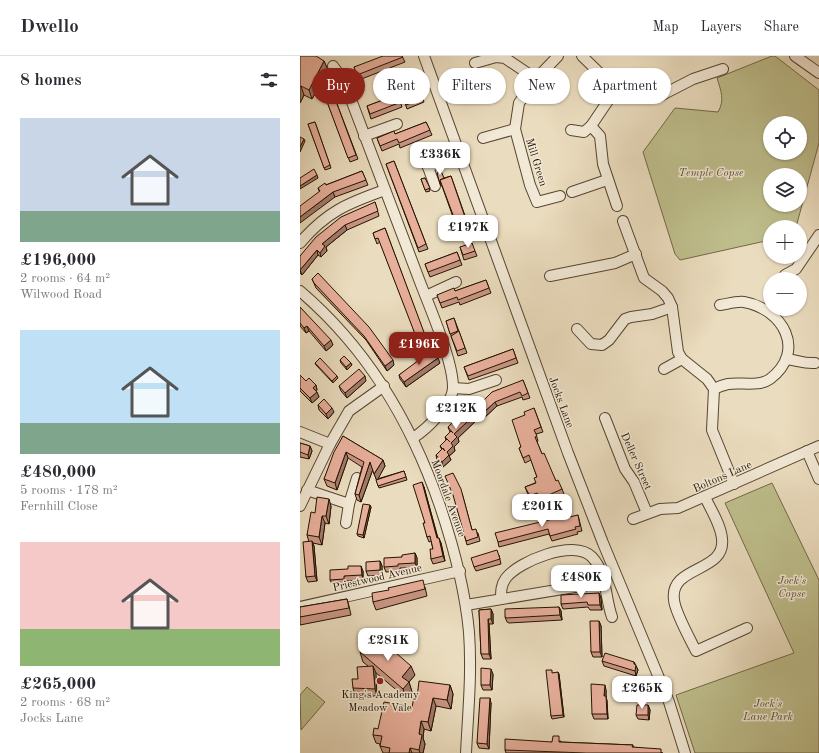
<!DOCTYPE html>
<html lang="en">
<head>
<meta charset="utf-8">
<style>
	:root { --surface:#fff; --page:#f7f7f7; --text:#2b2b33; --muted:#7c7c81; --line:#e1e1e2; --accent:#8f2418 }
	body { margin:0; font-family:"Old Standard TT",serif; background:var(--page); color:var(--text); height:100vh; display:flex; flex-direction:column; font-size:15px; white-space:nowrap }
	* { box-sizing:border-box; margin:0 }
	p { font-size:13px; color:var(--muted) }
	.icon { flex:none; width:22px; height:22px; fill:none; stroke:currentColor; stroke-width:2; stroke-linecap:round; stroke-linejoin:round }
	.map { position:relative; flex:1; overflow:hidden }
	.details { display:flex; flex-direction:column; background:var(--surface); width:300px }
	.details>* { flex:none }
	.guide { position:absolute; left:12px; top:12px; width:380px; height:36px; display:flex; gap:8px }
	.controls { position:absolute; left:463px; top:60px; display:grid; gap:8px }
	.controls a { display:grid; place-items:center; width:44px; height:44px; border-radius:50%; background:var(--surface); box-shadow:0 1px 3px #0004; font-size:20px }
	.price { position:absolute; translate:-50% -34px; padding:0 9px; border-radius:8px; background:#fff; color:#222; font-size:13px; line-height:26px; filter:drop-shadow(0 1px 2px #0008) }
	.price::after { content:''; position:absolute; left:50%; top:24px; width:12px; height:9px; margin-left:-6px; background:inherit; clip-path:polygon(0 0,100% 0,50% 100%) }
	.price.active { background:var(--accent); color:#fff }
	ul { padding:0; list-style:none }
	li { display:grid; align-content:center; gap:8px; height:212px; padding:0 20px }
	li span { display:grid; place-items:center; height:124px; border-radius:0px; color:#555 }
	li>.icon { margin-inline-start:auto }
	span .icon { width:72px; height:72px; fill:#fffc; stroke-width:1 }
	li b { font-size:17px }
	h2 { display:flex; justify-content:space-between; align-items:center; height:48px; padding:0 20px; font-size:17px }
	.chip { padding:0 14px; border-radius:18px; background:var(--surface); box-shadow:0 1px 3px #0004; font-size:14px; line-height:36px }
	.chip.active { background:var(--accent); color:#fff }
	header { display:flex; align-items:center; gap:24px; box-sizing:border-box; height:56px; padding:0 20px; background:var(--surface); border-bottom:1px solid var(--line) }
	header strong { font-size:19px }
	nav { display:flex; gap:22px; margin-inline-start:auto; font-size:14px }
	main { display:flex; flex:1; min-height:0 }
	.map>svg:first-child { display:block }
</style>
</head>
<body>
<header>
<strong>Dwello</strong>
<nav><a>Map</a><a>Layers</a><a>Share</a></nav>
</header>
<main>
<section class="details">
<h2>8 homes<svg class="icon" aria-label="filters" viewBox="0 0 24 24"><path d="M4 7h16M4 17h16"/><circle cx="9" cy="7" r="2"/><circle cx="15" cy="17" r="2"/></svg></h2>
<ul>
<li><span style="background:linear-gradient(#c9d6e8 75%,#7fa58c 0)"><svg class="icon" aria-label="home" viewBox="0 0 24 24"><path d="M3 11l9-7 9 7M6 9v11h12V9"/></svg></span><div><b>£196,000</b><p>2 rooms · 64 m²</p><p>Wilwood Road</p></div></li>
<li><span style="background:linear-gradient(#bfe0f5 75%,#7fa58c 0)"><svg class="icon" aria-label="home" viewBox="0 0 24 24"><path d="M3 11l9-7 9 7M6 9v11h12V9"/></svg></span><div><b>£480,000</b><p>5 rooms · 178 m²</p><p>Fernhill Close</p></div></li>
<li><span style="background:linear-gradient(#f6c9c9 70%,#8fb573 0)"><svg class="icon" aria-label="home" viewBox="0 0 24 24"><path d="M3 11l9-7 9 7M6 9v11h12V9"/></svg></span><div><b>£265,000</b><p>2 rooms · 68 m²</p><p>Jocks Lane</p></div></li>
</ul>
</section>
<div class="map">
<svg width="519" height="697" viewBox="0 0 519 697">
	<rect width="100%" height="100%" fill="#eadcbe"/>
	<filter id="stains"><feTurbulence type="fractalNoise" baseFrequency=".005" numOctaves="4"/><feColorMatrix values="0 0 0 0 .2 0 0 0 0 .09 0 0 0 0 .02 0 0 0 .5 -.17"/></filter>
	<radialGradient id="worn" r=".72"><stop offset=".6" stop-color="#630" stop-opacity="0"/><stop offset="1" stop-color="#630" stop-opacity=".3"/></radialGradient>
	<g fill="#bebe8c" stroke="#716846" fill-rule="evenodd">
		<path d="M472 0H475L519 34V87L496 171H470V184L380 204 375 198 343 96 375 52 418 56C425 44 421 35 417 22ZM470 67H500V97H470ZM470 119H500V149H470Z"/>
		<polygon points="472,427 519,524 519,697 395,697 376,639 494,597 425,447"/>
		<polygon points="7,631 25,646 1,674 0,639"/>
	</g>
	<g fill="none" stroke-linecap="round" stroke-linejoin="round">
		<g stroke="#564530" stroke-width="12">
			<g id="minor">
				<polyline points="124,0 268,397 303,487 369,646 385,697"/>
				<polyline points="258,0 236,23 219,47 215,73 230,129 237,146 260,140"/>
				<polyline points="282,0 316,33 335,41 360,40 393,23 423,13"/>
				<polyline points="495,0 519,17"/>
				<polyline points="175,7 196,1 205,2 236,23"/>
				<path d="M33 10 44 25C69 92 94 159 120 226 130 252 153 305 153 331 153 348 127 373 113 382"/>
				<polyline points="291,70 300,80 303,108 317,150"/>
				<polyline points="271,74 284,76 291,70 316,33"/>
				<polyline points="64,80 97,68"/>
				<polyline points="183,82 215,73"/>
				<polyline points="125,103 135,130"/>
				<polyline points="128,111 160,98"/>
				<polyline points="272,136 307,124"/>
				<polyline points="323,165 344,222 362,235 368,242 372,251 378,296 382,303 407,323 414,333 412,374 434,428"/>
				<path d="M0 187C26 156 48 147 85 134"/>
				<polyline points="485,219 496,213 519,179"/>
				<polyline points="250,220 315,207 336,198"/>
				<path d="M0 235C68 293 111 366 140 450 154 492 165 532 169 576 172 617 168 657 166 697"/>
				<polyline points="126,240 156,226"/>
				<polyline points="277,273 291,288 302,289 309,284 325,263 331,261 352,258 372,251"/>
				<path d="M486 303C497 304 504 308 515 307"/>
				<polyline points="364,313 382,303"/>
				<polyline points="153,332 169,333 196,324"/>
				<path d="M414 333C418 331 423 329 428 328 440 326 459 331 470 323 507 295 483 253 444 246 437 245 427 248 420 249"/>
				<polyline points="305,362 325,413 334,426 347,457"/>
				<polyline points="0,376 30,388"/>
				<polyline points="507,395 519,423"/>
				<polyline points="7,434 49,448"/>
				<path d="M405 441C411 454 421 469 422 483 426 517 369 509 374 544 375 556 390 583 396 595L447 572"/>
				<polyline points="0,450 30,388 49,355 84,330"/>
				<polyline points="333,463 360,453 378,452 519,390"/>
				<polyline points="46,467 49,448 57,422"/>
				<path d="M201 543C201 535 201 529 206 522 218 506 274 482 292 501 307 517 305 542 312 561"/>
				<polyline points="166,549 305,526"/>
				<polyline points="0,551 160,515"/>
			</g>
		</g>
		<use href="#minor" stroke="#f1e8d5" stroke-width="10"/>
	</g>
	<g fill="#c89685" stroke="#241301">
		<polygon points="0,0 24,5 28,14 12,43 4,39 0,47"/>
		<polygon points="102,0 105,6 59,24 54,11"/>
		<polygon points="31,32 58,103 50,106 23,35"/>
		<polygon points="120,35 124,46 107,53 103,41"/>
		<polygon points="97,36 102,51 71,63 67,50 91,41"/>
		<polygon points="15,66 31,112 25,114 8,68"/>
		<polygon points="126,66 132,79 100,92 99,88 82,95 77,82 95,78"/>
		<polygon points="94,105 128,193 119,196 86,108"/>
		<polygon points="62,115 68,129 35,141 19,135 18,132"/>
		<polygon points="151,120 169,171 158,175 142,130 141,130 140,128 144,122"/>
		<polygon points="125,122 130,135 126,136 121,123"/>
		<polygon points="75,146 79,160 47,174 26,191 27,195 21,201 18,199 2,219 0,217 0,200"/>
		<polygon points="85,172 129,291 123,293 119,282 117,282 80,186 77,188 73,177"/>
		<polygon points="160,191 175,195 177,200 164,204"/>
		<polygon points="157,196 162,209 130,221 125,208"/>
		<polygon points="12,223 94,309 87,315 66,284 16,232"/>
		<polygon points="186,224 191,237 160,249 159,246 142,252 137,239 155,235"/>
		<polygon points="0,251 33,289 26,295 9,275 6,277 0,270"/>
		<polygon points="154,262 167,297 158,300 146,265"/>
		<polygon points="213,293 218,307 169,324 164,311"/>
		<polygon points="131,297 140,307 106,331 100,323 99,319"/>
		<polygon points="40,304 52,309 47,314 41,307"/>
		<polygon points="15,307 38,322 33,327 16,309"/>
		<polygon points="0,319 6,325 16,329 17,334 16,335 19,341 12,347 0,335"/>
		<polygon points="223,324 230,342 223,344 222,341 197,350 184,362 182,359 158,382 159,386 154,391 155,395 149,400 151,404 143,411 137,404 136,399 142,394 140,390 146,384 145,381 150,376 148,371 177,351"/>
		<polygon points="66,325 47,342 41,335 39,330"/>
		<polygon points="18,349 34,356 28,363 19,354"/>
		<polygon points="234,352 243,376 236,378 238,385 237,386 242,398 256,425 262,433 264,438 242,448 239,442 231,445 227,436 225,431 235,427 237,421 231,404 225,407 219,392 221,391 225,359"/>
		<polygon points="43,380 83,404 85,410 77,423 104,415 107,424 79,432 73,413 61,446 57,444 55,438 62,411 48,402 37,434 27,430 24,423"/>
		<polygon points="0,387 10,390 12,395 9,403 0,401"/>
		<polygon points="124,431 138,482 141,487 145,505 133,508 131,503 133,493 131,485 129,486 127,481 125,467"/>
		<polygon points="162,437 172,474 178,477 180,485 167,489 154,440"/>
		<polygon points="31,450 29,468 25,467 22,489 13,487 14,490 17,525 8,526 6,521 9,486 7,479 15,457"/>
		<polygon points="71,451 64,482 58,480 57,478"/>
		<polygon points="278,459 282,475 277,476 278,478 252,485 249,478 199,491 198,486"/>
		<polygon points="115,497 117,502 117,512 100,512 100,515 86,516 84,511 102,501"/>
		<polygon points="199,499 201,508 176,515 174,511"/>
		<polygon points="80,505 82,510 82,519 68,520 66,515"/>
		<polygon points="63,515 63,524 45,525 46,528 32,528 30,524"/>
		<polygon points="125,531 127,540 76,554 73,546 89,534"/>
		<polygon points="299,537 301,542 302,554 290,554 288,551 263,553 261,548"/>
		<polygon points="47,543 49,550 51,559 0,569 0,551"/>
		<polygon points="259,551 261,555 262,564 209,567 207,566 205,561"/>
		<polygon points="191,553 193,558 193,568 189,568 191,603 183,603 181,598 179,554"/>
		<polygon points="299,565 301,570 302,601 293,601 291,596"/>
		<polygon points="71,594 115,619 109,626 112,636 106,642 75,616 77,640 55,640 53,632 68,610 63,606 60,596"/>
		<polygon points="302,605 334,606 338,614 336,620 304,610"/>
		<polygon points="253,617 259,618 264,661 252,663 251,660"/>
		<polygon points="193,618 192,634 183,634 181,629"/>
		<polygon points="150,629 153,638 151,653 136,650 131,675 124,673 123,682 125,688 123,697 83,697 80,690 80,688 76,687 73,679 78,673 112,651 117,642"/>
		<polygon points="306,634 306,640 307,645 308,663 294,663 292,658"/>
		<polygon points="191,647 189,693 179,692 177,687"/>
		<polygon points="348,649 350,654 349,664 338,663 336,659"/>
		<polygon points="261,685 261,686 333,689 333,691 363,697 206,697 205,694 252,686"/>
	</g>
	<g fill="#a27a6c" stroke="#241301">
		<polygon points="24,5 28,14 12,43 9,34"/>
		<polygon points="1,30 4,39 0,47 0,31"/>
		<polygon points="4,83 5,85 0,96 0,91"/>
		<polygon points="17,119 18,122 0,133 0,130"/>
		<polygon points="33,136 35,141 0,167 0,161"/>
		<polygon points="45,169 47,174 26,191 27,195 21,201 20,197 22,188"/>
		<polygon points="17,194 18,199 2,219 0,214"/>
		<polygon points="7,270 9,275 6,277 4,272"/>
		<polygon points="31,284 33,289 26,295 24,290"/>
		<polygon points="138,302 140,307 106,331 104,326"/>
		<polygon points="93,304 94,309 87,315 85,310"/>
		<polygon points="51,307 52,309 47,314 46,311"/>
		<polygon points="37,320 38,322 33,327 32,325"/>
		<polygon points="65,320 66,325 47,342 45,337"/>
		<polygon points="16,329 17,334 15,337 13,332"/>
		<polygon points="17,336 19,341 12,347 10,342"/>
		<polygon points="195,346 197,350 184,362 183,357"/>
		<polygon points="32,352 34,356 28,363 26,358"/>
		<polygon points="180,354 182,359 158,382 159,386 154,391 155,395 149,400 151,404 143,411 142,406 147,396 154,378"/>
		<polygon points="10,390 12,395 9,403 8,399"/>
		<polygon points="46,396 48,402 37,434 35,427"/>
		<polygon points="83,404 85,410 77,425 74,418"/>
		<polygon points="70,406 73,413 61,446 59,439"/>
		<polygon points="122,426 124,431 139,487 137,482"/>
		<polygon points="29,443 31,450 29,468 26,460"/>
		<polygon points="70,449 71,451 64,482 63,479"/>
		<polygon points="22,460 25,467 22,489 19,481"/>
		<polygon points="139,482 141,487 145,505 143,500"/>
		<polygon points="12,485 14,490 17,525 15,520"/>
		<polygon points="115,497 117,502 117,512 115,507"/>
		<polygon points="80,505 82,510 82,519 80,514"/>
		<polygon points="61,510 63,515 63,524 62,519"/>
		<polygon points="299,537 301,542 302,554 300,549"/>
		<polygon points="259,551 261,555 262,564 260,559"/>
		<polygon points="191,553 193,558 193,568 191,563"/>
		<polygon points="188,563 189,568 191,603 189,598"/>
		<polygon points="299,565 301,570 302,601 300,596"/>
		<polygon points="334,606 338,614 336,620 335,615 334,608"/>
		<polygon points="73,610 76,617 77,640 75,633"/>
		<polygon points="111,610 115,619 109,626 112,636 106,642 103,633 102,621"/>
		<polygon points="191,613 193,618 192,634 190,629"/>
		<polygon points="258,616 259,618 264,661 263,659"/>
		<polygon points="150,629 153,638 151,653 147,644"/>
		<polygon points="305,629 306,634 306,640 307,645 308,663 307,658 304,640"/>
		<polygon points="133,642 136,650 131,675 128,666"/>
		<polygon points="190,642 191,647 189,693 187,688"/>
		<polygon points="348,649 350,654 349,664 348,659"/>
		<polygon points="121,665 124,673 123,682 125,688 123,697 120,697 119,694 119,678"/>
		<polygon points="110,692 112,697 109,697"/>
	</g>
	<g fill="#e8af9b" stroke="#241301">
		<polygon points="0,0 16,0 24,5 9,34 1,30 0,31"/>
		<polygon points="83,0 102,0 103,1 57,19 54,11"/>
		<polygon points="31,32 56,99 48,102 23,35"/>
		<polygon points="120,35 123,42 106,49 103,41"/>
		<polygon points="97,36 101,46 70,58 67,50 91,41 90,38"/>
		<polygon points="15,66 30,109 24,112 8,68"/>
		<polygon points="126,66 130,74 99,87 97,83 80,90 77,82 94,75 95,78"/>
		<polygon points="0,81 4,83 0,91"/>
		<polygon points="94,105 126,188 118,192 86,108"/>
		<polygon points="14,113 17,119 0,130 0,122"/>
		<polygon points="62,115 66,124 33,136 0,161 0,150 20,135 18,132 25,127 26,129"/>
		<polygon points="141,115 144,122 140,124 141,128 140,128 137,117"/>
		<polygon points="151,120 166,164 156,167 140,124"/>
		<polygon points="125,122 130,132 125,134 121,123"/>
		<polygon points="75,146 78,155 45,169 22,188 25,190 20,197 17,194 0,214 0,200 16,181 41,161"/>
		<polygon points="85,172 128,287 122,289 117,277 115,278 78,182 75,183 73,177"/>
		<polygon points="172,187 175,195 163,199 160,191"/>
		<polygon points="157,196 160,204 128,216 125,208"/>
		<polygon points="18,217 69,271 93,304 85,310 64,280 14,227 12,223"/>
		<polygon points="186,224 189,232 158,244 157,241 140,247 137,239 154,232 155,235"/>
		<polygon points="0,251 31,284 24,290 7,270 4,272 0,267"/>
		<polygon points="154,262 158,275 150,278 146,265"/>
		<polygon points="159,275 165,292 157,295 151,280"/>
		<polygon points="213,293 216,302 168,320 164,311"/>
		<polygon points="131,295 131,297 134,296 138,302 104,326 99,319"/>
		<polygon points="44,300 51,307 46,311 40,304"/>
		<polygon points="20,302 37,320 32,325 15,307"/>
		<polygon points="59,313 65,320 45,337 39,330"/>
		<polygon points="0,319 6,325 9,322 16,329 13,332 17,336 10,342 0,332"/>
		<polygon points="223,324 228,337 222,340 220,336 195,346 183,357 177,351 192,336"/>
		<polygon points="24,343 32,352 26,358 18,349"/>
		<polygon points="173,347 180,354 154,378 157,381 151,387 153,390 147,396 149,399 142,406 136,399 143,392 145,395 140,390 147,383 150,386 145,381 151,375 153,377 148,371"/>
		<polygon points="234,352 241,371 234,374 237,380 235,381 242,398 244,397 256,425 258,424 262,433 240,443 237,437 230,440 225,431 236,427 234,422 237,421 229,399 223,402 219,392 221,391 212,364 225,359 224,356"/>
		<polygon points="43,380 83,404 74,418 70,406 59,439 55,438 64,406 46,396 35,427 24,423 34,396"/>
		<polygon points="0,387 10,390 8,399 0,396"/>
		<polygon points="104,415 106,421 78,430 76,424"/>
		<polygon points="153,417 161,433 172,474 176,473 178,481 166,485 153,439 145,420"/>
		<polygon points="122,426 137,482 139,482 143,500 131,503 130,493 133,493 130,480 127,481 123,467 125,467 113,429"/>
		<polygon points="17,441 29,443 26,460 22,460 19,481 7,479 11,456 15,457"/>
		<polygon points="63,448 70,449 63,479 57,478"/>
		<polygon points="278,459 280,470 275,471 276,473 250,480 248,473 198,486 195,477 265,460 265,462"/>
		<polygon points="12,485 15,520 6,521 3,486"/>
		<polygon points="197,494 200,503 174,511 171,502"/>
		<polygon points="115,497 115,507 98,508 98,510 84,511 84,502 102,501 102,499"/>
		<polygon points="80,505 80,514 66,515 66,506"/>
		<polygon points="48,510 61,510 62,519 44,520 44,523 30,524 30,514 48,513"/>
		<polygon points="123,524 125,533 73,546 72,537 89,534 88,532"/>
		<polygon points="299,537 300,549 288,549 287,546 261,548 261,539"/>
		<polygon points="47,543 49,552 0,561 0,551"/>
		<polygon points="259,551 260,559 207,562 205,561 205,553"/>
		<polygon points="191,553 191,563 188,563 189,598 181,598 179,554"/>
		<polygon points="290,565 299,565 300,596 291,596"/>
		<polygon points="80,583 111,610 102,621 109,626 103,633 60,596 66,589 71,594"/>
		<polygon points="305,597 334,606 334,608 336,609 335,615 302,605"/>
		<polygon points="73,610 75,633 53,632 52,623 58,623 57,611"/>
		<polygon points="181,612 191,613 190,629 181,629"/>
		<polygon points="246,614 252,614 252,617 258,616 263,659 251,660"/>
		<polygon points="119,625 150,629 147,644 133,642 128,666 121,665 119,678 122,679 119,694 110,692 109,697 89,697 90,692 80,690 82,680 73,679 74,672 78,673 84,646 112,651 114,641 117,642"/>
		<polygon points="291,628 305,629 304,640 306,640 307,658 292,658"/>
		<polygon points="180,642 190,642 187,688 177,687"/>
		<polygon points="337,649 348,649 348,659 336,659"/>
		<polygon points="253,680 259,680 259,686 333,689 332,691 361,693 361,697 286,697 205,694 205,683 252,686"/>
	</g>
	<circle fill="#8f2418" stroke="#f1e8d5" stroke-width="1.5" cx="80" cy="625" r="4"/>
	<g text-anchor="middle" stroke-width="3" stroke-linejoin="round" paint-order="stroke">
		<g font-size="11" fill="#241301" stroke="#f1e8d5">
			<text transform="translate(237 106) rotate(73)" y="4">Mill Green</text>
			<text transform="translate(262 346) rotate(70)" y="4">Jocks Lane</text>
			<text transform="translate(337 405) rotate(66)" y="4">Deller Street</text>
			<text transform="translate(422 420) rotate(-24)" y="4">Boltons Lane</text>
			<text transform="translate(149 442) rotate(70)" y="4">Moordale Avenue</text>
			<text transform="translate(77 521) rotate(-13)" y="4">Priestwood Avenue</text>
		</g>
		<g font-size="11" font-style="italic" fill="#5a4f32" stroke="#f1e8d5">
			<text x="411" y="120">Temple Copse</text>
			<text x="492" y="528">Jock's<tspan x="492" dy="13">Copse</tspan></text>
			<text x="468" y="651">Jock's<tspan x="468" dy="13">Lane Park</tspan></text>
		</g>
		<g font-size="11" fill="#241301" stroke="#f1e8d5">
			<text x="80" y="642">King's Academy<tspan x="80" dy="13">Meadow Vale</tspan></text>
		</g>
	</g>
	<rect width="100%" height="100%" filter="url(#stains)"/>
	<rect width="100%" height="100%" fill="url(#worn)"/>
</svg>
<div class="controls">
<a><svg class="icon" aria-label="locate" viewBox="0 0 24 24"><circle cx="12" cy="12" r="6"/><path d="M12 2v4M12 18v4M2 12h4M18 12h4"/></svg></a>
<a><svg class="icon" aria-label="layers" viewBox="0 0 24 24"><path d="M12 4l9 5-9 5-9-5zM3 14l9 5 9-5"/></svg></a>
<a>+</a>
<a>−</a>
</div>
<b class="price" style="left:140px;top:120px">£336K</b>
<b class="price" style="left:168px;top:193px">£197K</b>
<b class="price active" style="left:119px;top:310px">£196K</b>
<b class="price" style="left:156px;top:374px">£212K</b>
<b class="price" style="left:242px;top:472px">£201K</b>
<b class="price" style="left:281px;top:543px">£480K</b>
<b class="price" style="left:88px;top:606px">£281K</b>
<b class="price" style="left:342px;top:654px">£265K</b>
<div class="guide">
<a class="chip active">Buy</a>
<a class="chip">Rent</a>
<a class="chip">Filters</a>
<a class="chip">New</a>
<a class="chip">Apartment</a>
</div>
</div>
</main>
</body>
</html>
